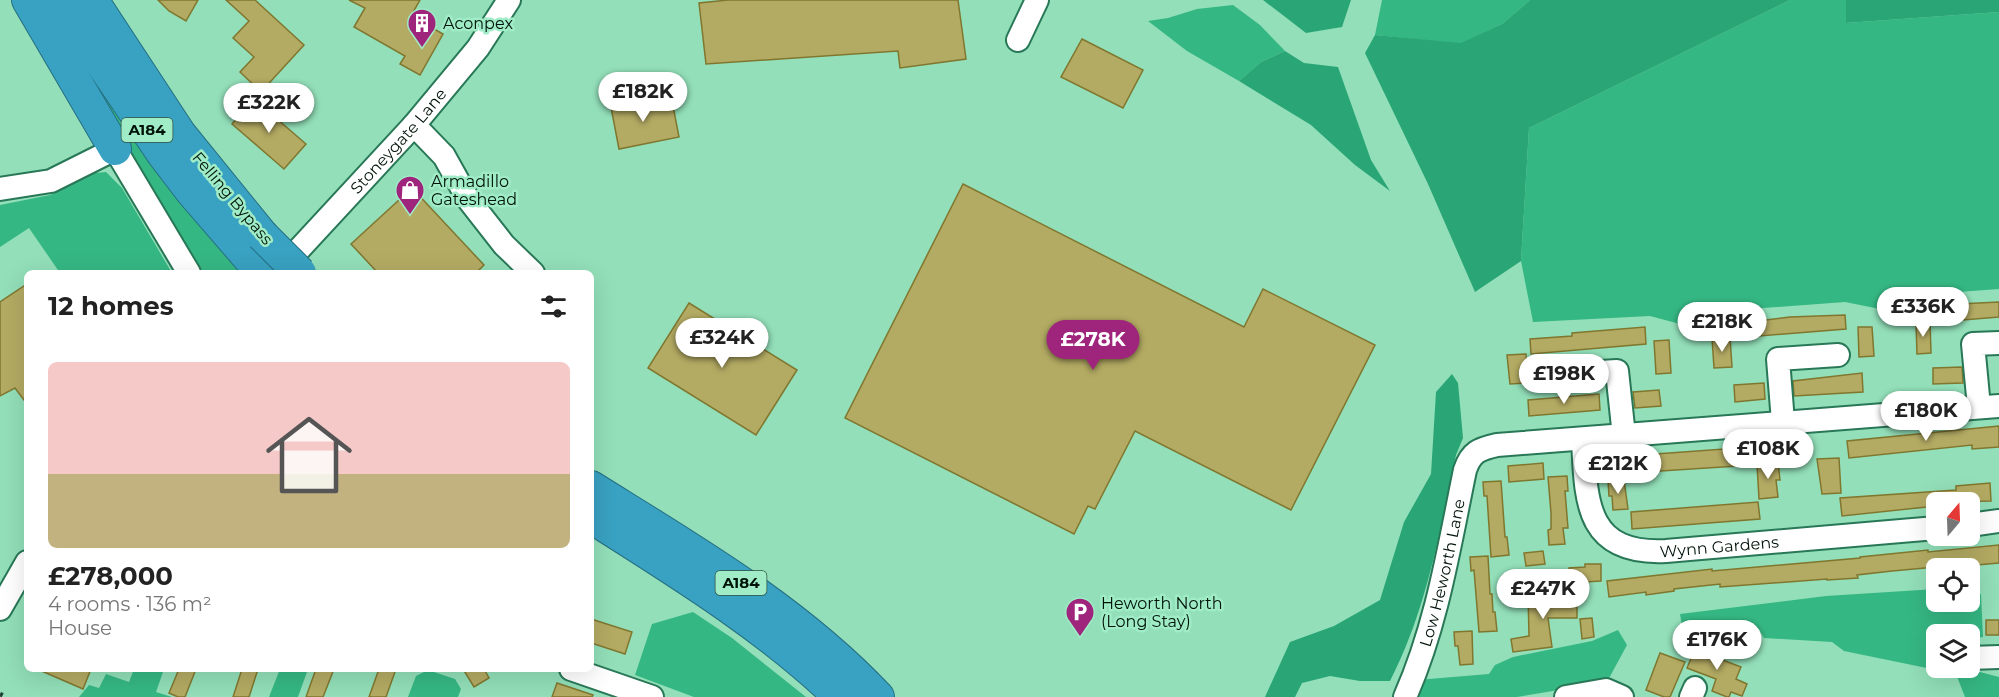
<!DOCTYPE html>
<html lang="en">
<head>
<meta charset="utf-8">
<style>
	:root { --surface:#fff; --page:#f6f6f6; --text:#222; --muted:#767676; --accent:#9f257c }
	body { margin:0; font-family:Montserrat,sans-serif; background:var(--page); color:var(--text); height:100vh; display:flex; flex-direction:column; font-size:22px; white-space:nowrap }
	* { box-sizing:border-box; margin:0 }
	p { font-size:20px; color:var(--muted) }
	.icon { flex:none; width:33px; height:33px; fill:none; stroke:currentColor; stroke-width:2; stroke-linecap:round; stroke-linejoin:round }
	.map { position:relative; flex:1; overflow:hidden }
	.sheet { position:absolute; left:24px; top:270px; width:570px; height:402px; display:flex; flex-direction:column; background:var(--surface); border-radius:9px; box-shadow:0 6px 24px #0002 }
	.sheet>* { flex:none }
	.needle { width:39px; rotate:19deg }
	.controls { position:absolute; left:1926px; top:492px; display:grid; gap:12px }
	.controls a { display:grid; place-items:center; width:54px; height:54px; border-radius:9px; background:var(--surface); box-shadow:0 6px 24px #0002; font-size:30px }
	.price { position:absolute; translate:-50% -51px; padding:0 14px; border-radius:21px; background:#fff; color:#222; font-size:20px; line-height:39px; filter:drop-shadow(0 2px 3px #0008) }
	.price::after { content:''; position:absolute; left:50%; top:36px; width:18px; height:14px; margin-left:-9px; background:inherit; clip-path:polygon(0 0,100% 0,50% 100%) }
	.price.active { background:var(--accent); color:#fff }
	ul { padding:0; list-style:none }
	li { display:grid; align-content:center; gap:12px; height:318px; padding:0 24px }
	li span { display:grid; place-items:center; height:186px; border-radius:9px; color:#555 }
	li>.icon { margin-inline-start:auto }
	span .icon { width:108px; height:108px; fill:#fffc; stroke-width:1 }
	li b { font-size:26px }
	h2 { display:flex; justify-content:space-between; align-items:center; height:72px; padding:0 24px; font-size:26px }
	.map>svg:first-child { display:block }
</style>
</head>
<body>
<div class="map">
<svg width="1999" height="697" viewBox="0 0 1999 697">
	<rect width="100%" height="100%" fill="#92dfb9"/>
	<g fill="#35b783">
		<polygon points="37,0 241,273 201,273"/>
		<polygon points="1382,0 1530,0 1502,24 1461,44 1375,35"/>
		<polygon points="1790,0 1846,0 1846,23 1999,12 1999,289 1931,294 1904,309 1885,310 1845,302 1736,310 1704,324 1680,324 1650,316 1533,322 1521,261 1529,128"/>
		<polygon points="1233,5 1260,25 1285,51 1261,62 1239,81 1187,51 1148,21 1168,18 1197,9"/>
		<polygon points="106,172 122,188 172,273 60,273 29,228 0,247 0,205 50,195 95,173"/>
		<polygon points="1970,587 1972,587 1972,592 1981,594 1983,637 1976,638 1970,648 1970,634 1936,634 1936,668 1970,668 1974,664 1976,671 1999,677 1999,697 1965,697 1956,674 1844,651 1832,642 1764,638 1759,629 1685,644 1680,614 1826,596 1936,589 1936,602 1970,602"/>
		<polygon points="693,612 732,638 806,697 694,697 635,675 652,624"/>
		<polygon points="1618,630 1627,645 1607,682 1517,697 1412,697 1417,680 1489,674 1495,665 1513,657 1592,641"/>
		<polygon points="134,669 164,669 156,692 172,697 79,697 89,685 99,688 106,674 129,682"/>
		<polygon points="280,669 308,669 298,697 269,697"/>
		<polygon points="428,670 455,679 461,689 458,697 408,697 416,676"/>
	</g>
	<g fill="#2aa676">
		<polygon points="1263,0 1351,0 1342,27 1306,33"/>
		<polygon points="1530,0 1790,0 1529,128 1521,261 1475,292 1428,184 1365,53 1375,35 1461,43 1502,24"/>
		<polygon points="1846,0 1999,0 1999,12 1846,23"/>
		<polygon points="1285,51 1304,63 1338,67 1371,160 1390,191 1355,165 1311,125 1239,81 1261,62"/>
		<path d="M1452 374 1458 383 1463 438 1456 455C1439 534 1427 609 1390 681H1360L1330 676 1302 683 1295 697H1265L1290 642 1334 626 1380 600 1404 522 1431 474 1436 392Z"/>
	</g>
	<g fill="#b3aa63" stroke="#80772f" stroke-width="1.5">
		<polygon points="158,0 198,0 186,21 169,11"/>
		<polygon points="226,0 255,0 304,45 261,92 240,72 254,57 233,38 249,21"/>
		<polygon points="349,0 420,0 411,16 443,34 420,75 400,64 405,56 354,27 365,8"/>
		<polygon points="728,0 958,0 966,59 900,68 898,51 706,64 699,3"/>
		<polygon points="1082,39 1143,70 1123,108 1061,77"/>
		<polygon points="638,97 640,108 672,101 679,137 619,149 610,102"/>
		<polygon points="254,99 306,144 284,169 232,124"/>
		<polygon points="963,184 1244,327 1263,289 1375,345 1291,510 1135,431 1095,509 1088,506 1074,534 845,418"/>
		<polygon points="412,188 484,265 476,273 378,273 351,244"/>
		<polygon points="27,284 27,404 15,388 0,396 0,302"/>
		<polygon points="1999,302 1999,317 1939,322 1939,305"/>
		<polygon points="689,303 797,370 756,435 648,368"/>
		<polygon points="1845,315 1846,329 1735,338 1734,324 1790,317"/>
		<polygon points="1916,322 1930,322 1931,353 1917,354"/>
		<polygon points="1645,327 1646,344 1531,354 1530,339 1572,336 1572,333"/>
		<polygon points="1858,327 1872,327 1874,356 1859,357"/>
		<polygon points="1730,337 1732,367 1714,368 1712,338"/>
		<polygon points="1669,340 1671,373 1656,374 1654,341"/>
		<polygon points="1526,354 1528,383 1510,384 1507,355"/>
		<polygon points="1962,367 1963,383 1933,384 1933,368"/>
		<polygon points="1862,373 1863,392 1794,396 1793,381"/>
		<polygon points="1764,383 1765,399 1735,402 1734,385"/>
		<polygon points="1659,390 1661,406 1635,408 1633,392"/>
		<polygon points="1599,394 1600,410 1529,416 1528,400"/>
		<polygon points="1999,426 1999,447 1972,449 1972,445 1849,458 1847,441"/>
		<polygon points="1752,447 1753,465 1630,473 1628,456"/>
		<polygon points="1839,458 1841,493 1822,494 1817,459"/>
		<polygon points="1778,462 1780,480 1776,480 1778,497 1759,499 1757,464"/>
		<polygon points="1543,463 1544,479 1509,482 1508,466"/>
		<polygon points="1567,476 1568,491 1565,491 1568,528 1563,528 1565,544 1549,545 1548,530 1551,529 1551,513 1548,477"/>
		<polygon points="1624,480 1628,509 1613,510 1612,496 1609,496 1608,481"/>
		<polygon points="1501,481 1505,537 1507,537 1509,555 1491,557 1487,496 1484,496 1483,482"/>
		<polygon points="1990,483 1991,501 1936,502 1936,506 1842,516 1840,498 1956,490 1956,486"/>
		<polygon points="1758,502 1760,519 1632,529 1631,512"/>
		<polygon points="1999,545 1999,563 1943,568 1937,568 1936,567 1892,571 1857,575 1858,578 1827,580 1827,579 1720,587 1720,584 1674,589 1674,591 1646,595 1646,592 1609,597 1607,581 1712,569 1712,571 1746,568 1860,558 1860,557 1928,550 1928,552"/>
		<polygon points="1543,551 1545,564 1526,566 1524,553"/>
		<polygon points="1488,556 1490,594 1492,594 1493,612 1495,612 1497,631 1479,632 1474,570 1471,571 1470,557"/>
		<polygon points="1585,564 1601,564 1601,581 1569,583 1569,568 1585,567"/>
		<polygon points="1565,593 1565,606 1577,606 1577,618 1548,618 1552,647 1513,652 1511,639 1529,636 1528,594"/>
		<polygon points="1592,618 1594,637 1582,639 1580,619"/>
		<polygon points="591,619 632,632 625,654 591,643"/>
		<rect x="1986" y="620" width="13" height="15"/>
		<polygon points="1472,631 1473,664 1460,665 1458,646 1455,646 1454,632"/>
		<polygon points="1698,642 1715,649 1712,656 1741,667 1736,679 1747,684 1742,696 1731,692 1729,697 1727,697 1712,691 1716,679 1687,668"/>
		<polygon points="1660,653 1685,662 1670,697 1664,697 1646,690"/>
		<polygon points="37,669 91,669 83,689"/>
		<polygon points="179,669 196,669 185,697 178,697 169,693"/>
		<polygon points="242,669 258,669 249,697 233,697"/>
		<polygon points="316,669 334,669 323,697 306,697"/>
		<polygon points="379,669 396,669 386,697 369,697"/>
		<polygon points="463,669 484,669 489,678 474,687"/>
		<polygon points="557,683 593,695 592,697 552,697"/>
	</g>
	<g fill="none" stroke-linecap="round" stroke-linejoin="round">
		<g stroke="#287857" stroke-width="26">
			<g id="minor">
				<polyline points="1018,40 1037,0"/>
				<polyline points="414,125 444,156 468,199 504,245 533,273"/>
				<polyline points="0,189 51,181 115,149 189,273"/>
				<path id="s1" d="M278 272 414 125 478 48 509 0"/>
				<polyline points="1551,375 1617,371 1624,436"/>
				<polyline points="1979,407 1973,344 1999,343"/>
				<polyline points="1783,422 1778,359 1838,355"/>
				<path id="s2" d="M1583 439C1586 501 1585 555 1666 551L1936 528"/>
				<polyline points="1970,525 1999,521"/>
				<polyline points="0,609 27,562"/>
				<polyline points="1970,658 1999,657"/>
				<polyline points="571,669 652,697"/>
				<path id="s3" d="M1405 697C1437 625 1449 547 1465 470 1471 452 1479 449 1497 445L1999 406"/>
				<polyline points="1566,697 1606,690 1622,697"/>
				<polyline points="1691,697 1695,688"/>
			</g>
		</g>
		<g stroke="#256f81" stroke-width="34">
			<g id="highway">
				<polyline points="28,0 115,149"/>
				<polyline points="59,0 163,154 192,192 262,273"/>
				<polyline points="92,0 180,134 262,235"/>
				<path d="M591 487C692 550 796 610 878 697"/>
				<path d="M591 517C678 572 766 626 840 697"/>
			</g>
		</g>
		<use href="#minor" stroke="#fff" stroke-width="22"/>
		<use href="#highway" stroke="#39a1c1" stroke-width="32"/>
		<polyline stroke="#214131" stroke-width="4.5" stroke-dasharray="3 6" stroke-linecap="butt" points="0,694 6,697"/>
		<g stroke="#256f81" stroke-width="34" stroke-linecap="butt">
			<polyline id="highway-bridge" points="262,235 300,273"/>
		</g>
		<use href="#highway-bridge" stroke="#39a1c1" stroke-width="32"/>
	</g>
	<defs>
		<g id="building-pin" transform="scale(1.5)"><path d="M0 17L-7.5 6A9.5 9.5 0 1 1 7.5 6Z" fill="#9f257c" stroke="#9fecc6"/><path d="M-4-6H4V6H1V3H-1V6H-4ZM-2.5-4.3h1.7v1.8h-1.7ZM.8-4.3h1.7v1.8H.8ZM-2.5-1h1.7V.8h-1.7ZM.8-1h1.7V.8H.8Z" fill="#fff"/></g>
		<g id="shop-pin" transform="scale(1.5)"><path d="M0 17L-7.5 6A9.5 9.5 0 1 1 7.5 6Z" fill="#9f257c" stroke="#9fecc6"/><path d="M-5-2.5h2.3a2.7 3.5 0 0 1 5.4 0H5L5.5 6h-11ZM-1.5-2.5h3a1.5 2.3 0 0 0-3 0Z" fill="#fff"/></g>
		<g id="parking-pin" transform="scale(1.5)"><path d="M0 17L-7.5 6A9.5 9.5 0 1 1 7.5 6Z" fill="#9f257c" stroke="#9fecc6"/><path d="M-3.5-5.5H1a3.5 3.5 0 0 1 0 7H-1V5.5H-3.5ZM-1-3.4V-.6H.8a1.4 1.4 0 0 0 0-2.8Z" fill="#fff"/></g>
	</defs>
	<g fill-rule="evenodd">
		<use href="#building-pin" x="422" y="23"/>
		<use href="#shop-pin" x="410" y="190"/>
		<use href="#parking-pin" x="1080" y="612"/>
	</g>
	<g text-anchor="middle" stroke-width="5" stroke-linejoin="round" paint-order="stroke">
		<g fill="#9fecc6" stroke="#305442" stroke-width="1.5">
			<rect x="121.5" y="118" width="51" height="24" rx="4.5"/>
			<rect x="715.5" y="571" width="51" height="24" rx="4.5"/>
		</g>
		<g font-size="15" font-weight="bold" fill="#001309">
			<text x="147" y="135">A184</text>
			<text x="741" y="588">A184</text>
		</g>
		<g font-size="16" fill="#001309" stroke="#9fecc6" text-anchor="start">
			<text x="443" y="29">Aconpex</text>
			<text x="431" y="187">Armadillo<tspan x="431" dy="18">Gateshead</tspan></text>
			<text x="1101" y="609">Heworth North<tspan x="1101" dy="18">(Long Stay)</tspan></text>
		</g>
		<g font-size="16" fill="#001309" stroke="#9fecc6">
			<text dy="6" stroke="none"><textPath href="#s1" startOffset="178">Stoneygate Lane</textPath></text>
			<text transform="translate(233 198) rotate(50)" y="6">Felling Bypass</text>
			<text dy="6" stroke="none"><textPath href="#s2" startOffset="218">Wynn Gardens</textPath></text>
			<text dy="6" stroke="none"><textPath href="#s3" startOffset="130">Low Heworth Lane</textPath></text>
		</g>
	</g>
</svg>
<div class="controls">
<a><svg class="needle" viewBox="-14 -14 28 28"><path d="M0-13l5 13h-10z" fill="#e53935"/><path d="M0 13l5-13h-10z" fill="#767676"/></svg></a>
<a><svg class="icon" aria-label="locate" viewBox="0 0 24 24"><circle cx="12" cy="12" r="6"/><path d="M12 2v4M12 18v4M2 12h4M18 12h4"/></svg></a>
<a><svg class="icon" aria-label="layers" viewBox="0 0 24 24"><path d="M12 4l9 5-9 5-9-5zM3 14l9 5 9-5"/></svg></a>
</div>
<b class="price" style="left:643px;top:123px">£182K</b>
<b class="price" style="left:269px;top:134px">£322K</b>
<b class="price" style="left:1923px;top:338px">£336K</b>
<b class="price" style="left:1722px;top:353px">£218K</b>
<b class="price" style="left:722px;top:369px">£324K</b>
<b class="price active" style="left:1093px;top:371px">£278K</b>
<b class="price" style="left:1564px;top:405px">£198K</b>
<b class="price" style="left:1926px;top:442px">£180K</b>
<b class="price" style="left:1768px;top:480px">£108K</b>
<b class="price" style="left:1618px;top:495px">£212K</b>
<b class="price" style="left:1543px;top:620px">£247K</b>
<b class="price" style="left:1717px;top:671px">£176K</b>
<section class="sheet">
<h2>12 homes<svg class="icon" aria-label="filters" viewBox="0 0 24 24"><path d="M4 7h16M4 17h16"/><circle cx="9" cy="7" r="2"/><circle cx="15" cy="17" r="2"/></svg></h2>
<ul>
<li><span style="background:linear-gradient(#f6c9c9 60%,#c2b280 0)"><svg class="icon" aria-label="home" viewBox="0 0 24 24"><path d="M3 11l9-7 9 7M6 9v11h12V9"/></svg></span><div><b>£278,000</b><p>4 rooms · 136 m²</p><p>House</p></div></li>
</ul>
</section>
</div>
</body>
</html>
